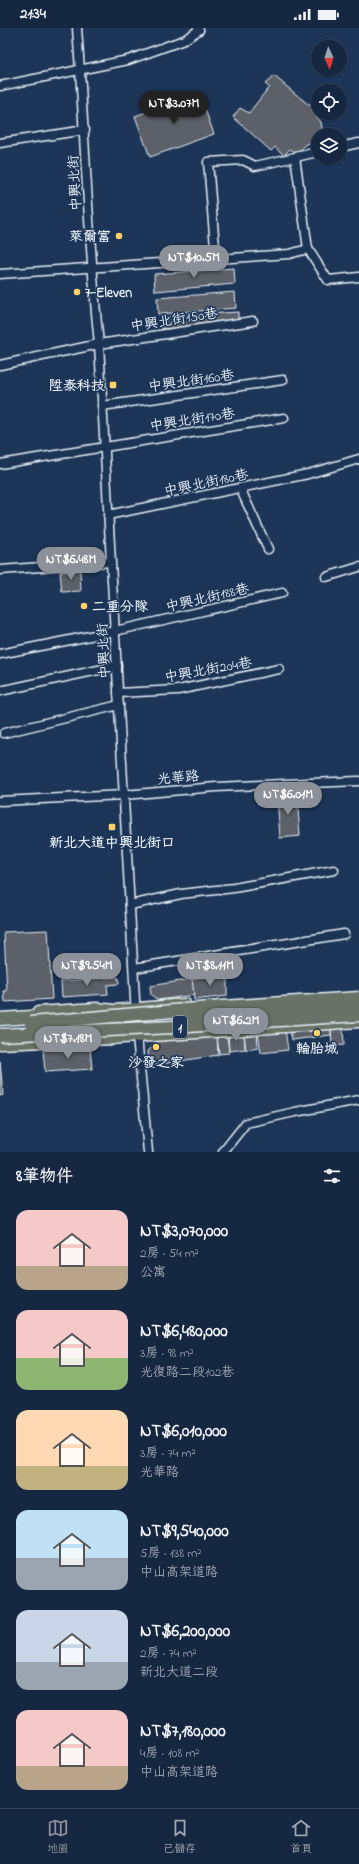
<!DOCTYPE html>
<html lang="zh-TW">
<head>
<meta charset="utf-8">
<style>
	:root { --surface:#162841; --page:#23344c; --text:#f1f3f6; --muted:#9ea6b1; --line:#35445a; --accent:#8c9099 }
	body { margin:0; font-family:"Indie Flower","LXGW WenKai TC",sans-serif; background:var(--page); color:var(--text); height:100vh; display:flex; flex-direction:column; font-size:15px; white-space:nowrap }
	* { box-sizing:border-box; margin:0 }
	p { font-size:13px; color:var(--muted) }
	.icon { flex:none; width:22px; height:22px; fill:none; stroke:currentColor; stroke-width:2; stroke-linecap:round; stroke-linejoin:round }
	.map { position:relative; height:1124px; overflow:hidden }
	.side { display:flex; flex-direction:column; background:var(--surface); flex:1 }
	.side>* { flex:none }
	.needle { width:26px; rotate:176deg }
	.tools { position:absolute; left:311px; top:12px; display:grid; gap:8px }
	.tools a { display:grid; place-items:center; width:36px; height:36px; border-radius:50%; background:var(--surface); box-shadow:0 1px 3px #0004,0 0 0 1px var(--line); font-size:20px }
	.price { position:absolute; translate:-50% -34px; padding:0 9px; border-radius:14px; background:var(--accent); color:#fff; font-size:13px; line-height:26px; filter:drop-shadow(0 1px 2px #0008) }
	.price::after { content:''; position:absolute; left:50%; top:24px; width:12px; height:9px; margin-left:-6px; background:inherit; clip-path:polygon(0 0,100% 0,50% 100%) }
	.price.active { background:#222; color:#fff }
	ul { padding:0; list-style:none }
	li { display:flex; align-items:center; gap:12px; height:100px; padding:0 16px }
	li span { display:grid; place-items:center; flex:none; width:112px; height:80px; border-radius:12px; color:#555 }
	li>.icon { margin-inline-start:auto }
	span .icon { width:48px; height:48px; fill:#fffc; stroke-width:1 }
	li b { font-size:17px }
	h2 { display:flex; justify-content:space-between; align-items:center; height:48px; padding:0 16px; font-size:17px }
	.status { display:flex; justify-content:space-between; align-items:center; height:28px; padding:0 20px; background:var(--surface); direction:ltr }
	.status svg { height:11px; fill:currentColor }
	.menu { display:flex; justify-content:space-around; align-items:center; height:56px; border-top:1px solid var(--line); background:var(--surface); font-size:11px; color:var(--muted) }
	.menu a { display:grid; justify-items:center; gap:2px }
	.menu .active { color:var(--accent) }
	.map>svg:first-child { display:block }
</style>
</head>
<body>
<div class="status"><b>21:34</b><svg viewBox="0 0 49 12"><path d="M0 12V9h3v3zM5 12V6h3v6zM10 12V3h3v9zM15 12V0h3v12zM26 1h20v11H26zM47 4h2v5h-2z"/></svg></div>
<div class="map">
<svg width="359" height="1124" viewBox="0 0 359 1124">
	<rect width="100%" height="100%" fill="#1d3557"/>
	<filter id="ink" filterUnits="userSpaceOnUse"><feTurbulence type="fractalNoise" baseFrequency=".025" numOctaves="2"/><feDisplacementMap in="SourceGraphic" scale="8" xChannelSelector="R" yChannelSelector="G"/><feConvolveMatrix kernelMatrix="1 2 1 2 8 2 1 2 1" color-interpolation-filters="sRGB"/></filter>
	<g filter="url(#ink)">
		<g fill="#5c6167" stroke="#e8f1f8">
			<polygon points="274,48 309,77 313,78 312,83 321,94 323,107 318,107 318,112 307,116 297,125 290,121 284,127 275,119 271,123 233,89 240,80 249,85 269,59 265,56"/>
			<polygon points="199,65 214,106 150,129 135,88"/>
			<polygon points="234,240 235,256 155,263 154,246"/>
			<polygon points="235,264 236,280 158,286 157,270"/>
			<polygon points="238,284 238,295 162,301 161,289"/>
			<polygon points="80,542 81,563 62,564 60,544"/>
			<polygon points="297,766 300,808 280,810 277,768"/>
			<polygon points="48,902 52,971 5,974 4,963 7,963 4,904"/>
			<polygon points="227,944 227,968 194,972 192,951"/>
			<polygon points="118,949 119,956 107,957 108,966 62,969 61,953"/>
			<polygon points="192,951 194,967 158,972 151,967 150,958"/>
			<polygon points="343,1000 344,1017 332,1018 331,1001"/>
			<polygon points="285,1001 288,1022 261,1025 258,1004"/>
			<polygon points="331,1001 331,1007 292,1012 290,1004"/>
			<polygon points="257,1004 258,1020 246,1022 244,1006"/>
			<polygon points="244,1006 245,1021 229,1023 228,1007"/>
			<polygon points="217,1007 227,1007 229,1025 219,1026"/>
			<polygon points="217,1009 218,1027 149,1038 148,1023 159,1013"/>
			<polygon points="90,1019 92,1041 45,1044 43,1022"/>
			<polygon points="0,1033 3,1067 0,1068"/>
		</g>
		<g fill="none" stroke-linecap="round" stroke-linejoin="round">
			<g stroke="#e8f1f8" stroke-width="11">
				<g id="minor">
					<path d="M77 0C85 105 88 211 99 316L137 1008 148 1124"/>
					<polyline points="0,58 128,32 184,12 199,2 198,0"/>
					<polyline points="0,115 85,102"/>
					<polyline points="340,119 359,115"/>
					<polyline points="295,129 308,221"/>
					<polyline points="216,231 208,134 243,132 255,138 318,124"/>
					<polyline points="0,246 289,226 308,221 328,252 359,249"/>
					<polyline points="0,337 99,316 253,293"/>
					<polyline points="102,378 283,352"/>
					<polyline points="0,436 284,390"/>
					<polyline points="240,460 268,521"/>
					<polyline points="108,487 308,446 359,431"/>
					<polyline points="0,542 110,534"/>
					<polyline points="326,549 359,539"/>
					<polyline points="0,626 115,603 282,565"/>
					<polyline points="0,663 117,638"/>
					<polyline points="118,665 178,662 279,641"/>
					<polyline points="4,705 119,677"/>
					<polyline points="0,773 124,767 216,759 359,753"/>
					<polyline points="130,877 181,866 234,860 334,842"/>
					<polyline points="134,940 344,906"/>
					<polyline points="223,1124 246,1095 295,1084 359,1072"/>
				</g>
			</g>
			<g stroke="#e8f1f8" stroke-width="13">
				<g id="major">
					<polyline points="38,984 96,980 115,982 185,976"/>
					<polyline points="108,1011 359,994"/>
				</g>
			</g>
			<g stroke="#e8f1f8" stroke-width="15">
				<g id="highway">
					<polyline points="0,991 48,988"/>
					<polyline points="0,1015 114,1010"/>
				</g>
			</g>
			<use href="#minor" stroke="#1d3557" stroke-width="8"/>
			<use href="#major" stroke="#697266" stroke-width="10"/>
			<use href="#highway" stroke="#697266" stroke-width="12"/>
			<g stroke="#e8f1f8" stroke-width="15" stroke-linecap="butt">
				<g id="highway-bridge">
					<polyline points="268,985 359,978"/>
					<polyline points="185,989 226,988"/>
					<polyline points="31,995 221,979 359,970"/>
					<polyline points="0,1007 173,999 359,987"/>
				</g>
			</g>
			<use href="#highway-bridge" stroke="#697266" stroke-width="12"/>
		</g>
	</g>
	<g fill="#ffd166" stroke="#1d3557" stroke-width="1.5">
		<circle cx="119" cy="208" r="4"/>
		<circle cx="77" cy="264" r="4"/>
		<rect x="109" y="353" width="8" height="8" rx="2"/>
		<circle cx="84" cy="578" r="4"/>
		<rect x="108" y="795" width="8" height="8" rx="2"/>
		<circle cx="317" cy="1005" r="4"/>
		<circle cx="156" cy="1019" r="4"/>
	</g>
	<g text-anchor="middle" stroke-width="3" stroke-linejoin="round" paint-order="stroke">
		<rect fill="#1d3557" stroke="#abb9c8" stroke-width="1" x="173" y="988" width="14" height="22" rx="3"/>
		<g font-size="13" font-weight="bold" fill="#e8f1f8">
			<text x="180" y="1004">1</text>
		</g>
		<g font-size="14" fill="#e8f1f8" stroke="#1d3557">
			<text transform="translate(74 155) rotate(-93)" y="5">中興北街</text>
			<text transform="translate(174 291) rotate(-9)" y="5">中興北街150巷</text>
			<text transform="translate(191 352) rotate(-8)" y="5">中興北街160巷</text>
			<text transform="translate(192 391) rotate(-9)" y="5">中興北街170巷</text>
			<text transform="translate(206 454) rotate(-12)" y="5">中興北街180巷</text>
			<text transform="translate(207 569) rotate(-13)" y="5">中興北街188巷</text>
			<text transform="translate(103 623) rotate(-93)" y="5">中興北街</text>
			<text transform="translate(208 641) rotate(-10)" y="5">中興北街204巷</text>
			<text transform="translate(178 749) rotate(-5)" y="5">光華路</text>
		</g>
		<g font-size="14" font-weight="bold" fill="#e8f1f8" stroke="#1d3557">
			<text x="111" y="213" text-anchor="end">萊爾富</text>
			<text x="85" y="269" text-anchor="start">7-Eleven</text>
			<text x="105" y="362" text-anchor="end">陞泰科技</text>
			<text x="92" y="583" text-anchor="start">二重分隊</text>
			<text x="112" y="819">新北大道中興北街口</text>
			<text x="317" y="1025">輪胎城</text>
			<text x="156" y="1039">沙發之家</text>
		</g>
	</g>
</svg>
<div class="tools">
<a><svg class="needle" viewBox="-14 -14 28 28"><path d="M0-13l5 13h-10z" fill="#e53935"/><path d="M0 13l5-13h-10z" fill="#9ea6b1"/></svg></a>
<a><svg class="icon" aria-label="locate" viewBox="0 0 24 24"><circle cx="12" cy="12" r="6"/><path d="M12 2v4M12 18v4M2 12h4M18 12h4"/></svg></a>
<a><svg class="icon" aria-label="layers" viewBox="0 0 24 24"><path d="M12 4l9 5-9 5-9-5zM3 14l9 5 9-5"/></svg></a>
</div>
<b class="price active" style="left:174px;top:97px">NT$3.07M</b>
<b class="price" style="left:194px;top:251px">NT$10.5M</b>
<b class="price" style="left:71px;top:553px">NT$6.48M</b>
<b class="price" style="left:288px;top:788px">NT$6.01M</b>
<b class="price" style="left:87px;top:959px">NT$9.54M</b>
<b class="price" style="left:210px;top:959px">NT$8.11M</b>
<b class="price" style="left:236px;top:1014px">NT$6.2M</b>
<b class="price" style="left:68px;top:1032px">NT$7.18M</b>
</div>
<section class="side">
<h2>8筆物件<svg class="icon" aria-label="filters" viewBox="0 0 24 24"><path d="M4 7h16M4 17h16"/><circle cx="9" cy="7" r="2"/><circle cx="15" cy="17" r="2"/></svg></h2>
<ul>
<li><span style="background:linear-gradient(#f6c9c9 70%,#b9a48a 0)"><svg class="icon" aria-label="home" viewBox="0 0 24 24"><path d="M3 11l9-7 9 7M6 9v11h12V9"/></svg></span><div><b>NT$3,070,000</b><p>2房 · 54 m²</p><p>公寓</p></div></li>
<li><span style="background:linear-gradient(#f6c9c9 60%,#8fb573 0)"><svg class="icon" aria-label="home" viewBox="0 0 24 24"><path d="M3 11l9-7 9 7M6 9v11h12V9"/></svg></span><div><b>NT$6,480,000</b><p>3房 · 98 m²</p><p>光復路二段102巷</p></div></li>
<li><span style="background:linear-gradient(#ffd9b3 70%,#c2b280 0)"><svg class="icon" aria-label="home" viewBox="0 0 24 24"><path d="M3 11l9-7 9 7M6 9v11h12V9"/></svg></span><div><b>NT$6,010,000</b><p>3房 · 74 m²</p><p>光華路</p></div></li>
<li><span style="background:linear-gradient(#bfe0f5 60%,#9aa5b1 0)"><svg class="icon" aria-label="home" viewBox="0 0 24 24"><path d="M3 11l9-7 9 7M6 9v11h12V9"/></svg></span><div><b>NT$9,540,000</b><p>5房 · 138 m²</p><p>中山高架道路</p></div></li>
<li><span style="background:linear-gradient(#c9d6e8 65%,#9aa5b1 0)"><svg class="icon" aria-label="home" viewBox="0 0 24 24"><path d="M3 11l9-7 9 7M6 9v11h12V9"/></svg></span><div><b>NT$6,200,000</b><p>2房 · 74 m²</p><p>新北大道二段</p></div></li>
<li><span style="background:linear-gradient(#f6c9c9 70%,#b9a48a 0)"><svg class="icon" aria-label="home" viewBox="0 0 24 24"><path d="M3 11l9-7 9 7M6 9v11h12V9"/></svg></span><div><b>NT$7,180,000</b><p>4房 · 108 m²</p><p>中山高架道路</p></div></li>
</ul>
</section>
<nav class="menu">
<a class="active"><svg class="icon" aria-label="map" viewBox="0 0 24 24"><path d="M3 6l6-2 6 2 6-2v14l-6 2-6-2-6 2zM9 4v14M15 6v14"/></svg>地圖</a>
<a><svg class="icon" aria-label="saved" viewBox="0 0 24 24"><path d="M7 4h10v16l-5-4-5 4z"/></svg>已儲存</a>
<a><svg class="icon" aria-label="home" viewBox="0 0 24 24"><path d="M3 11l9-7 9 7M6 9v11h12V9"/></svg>首頁</a>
</nav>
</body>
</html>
